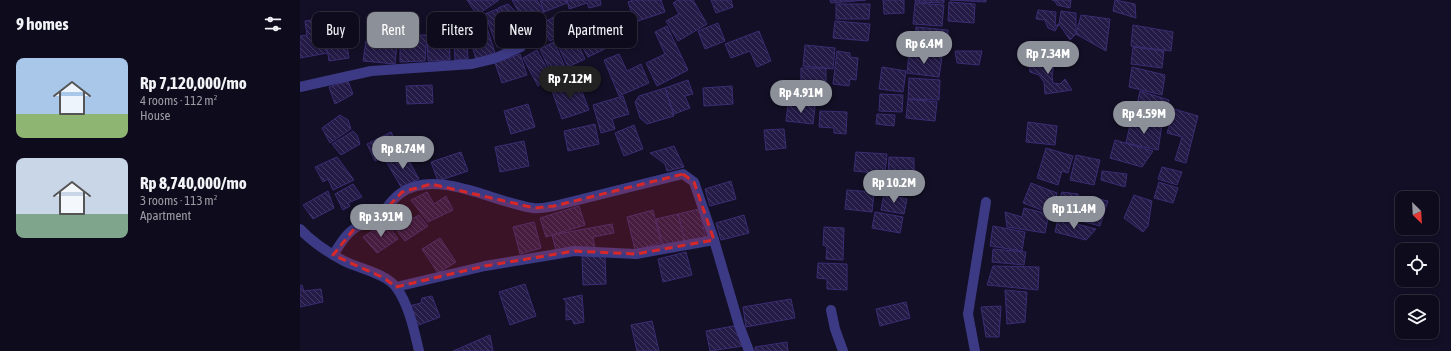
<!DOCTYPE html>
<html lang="en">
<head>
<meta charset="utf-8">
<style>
	:root { --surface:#0e0b1c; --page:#1c1929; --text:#f1f3f6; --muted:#9b9ba3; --line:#2e2b3b; --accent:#8c9099 }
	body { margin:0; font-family:"Asap Condensed",sans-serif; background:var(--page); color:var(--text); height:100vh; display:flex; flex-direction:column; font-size:15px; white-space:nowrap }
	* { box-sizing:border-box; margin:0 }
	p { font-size:13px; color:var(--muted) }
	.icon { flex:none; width:22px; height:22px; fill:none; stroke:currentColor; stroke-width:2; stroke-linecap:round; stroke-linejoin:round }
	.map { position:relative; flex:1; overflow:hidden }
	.sheet { display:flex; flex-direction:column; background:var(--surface); width:300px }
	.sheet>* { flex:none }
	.hud { position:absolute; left:12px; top:12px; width:380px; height:36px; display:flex; gap:8px }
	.needle { width:26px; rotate:156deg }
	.tools { position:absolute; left:1095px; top:191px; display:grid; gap:8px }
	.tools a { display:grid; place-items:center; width:44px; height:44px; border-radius:8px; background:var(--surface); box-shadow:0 2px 6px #0003,0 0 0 1px var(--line); font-size:20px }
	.price { position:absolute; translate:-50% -34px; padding:0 9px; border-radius:14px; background:var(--accent); color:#fff; font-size:13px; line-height:26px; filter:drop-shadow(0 1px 2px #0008) }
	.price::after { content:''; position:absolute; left:50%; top:24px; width:12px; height:9px; margin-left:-6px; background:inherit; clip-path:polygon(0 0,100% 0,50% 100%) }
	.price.current { background:#222; color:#fff }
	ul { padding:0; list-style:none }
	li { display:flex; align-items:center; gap:12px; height:100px; padding:0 16px }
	li span { display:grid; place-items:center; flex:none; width:112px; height:80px; border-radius:8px; color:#555 }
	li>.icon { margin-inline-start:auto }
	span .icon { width:48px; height:48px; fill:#fffc; stroke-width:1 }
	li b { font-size:17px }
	h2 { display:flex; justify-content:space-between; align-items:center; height:48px; padding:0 16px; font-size:17px }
	.tag { padding:0 14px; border-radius:8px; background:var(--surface); box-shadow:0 2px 6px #0003,0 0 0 1px var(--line); font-size:14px; line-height:36px }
	.tag.current { background:var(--accent); color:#fff }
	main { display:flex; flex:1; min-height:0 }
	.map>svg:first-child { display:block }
</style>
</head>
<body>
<main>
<section class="sheet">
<h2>9 homes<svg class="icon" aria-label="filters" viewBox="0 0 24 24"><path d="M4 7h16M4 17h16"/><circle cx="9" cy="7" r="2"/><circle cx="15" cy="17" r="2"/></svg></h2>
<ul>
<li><span style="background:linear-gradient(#a9c7e8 70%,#8fb573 0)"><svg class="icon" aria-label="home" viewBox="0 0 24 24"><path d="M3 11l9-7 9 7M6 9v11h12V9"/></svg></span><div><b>Rp 7,120,000/mo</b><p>4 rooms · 112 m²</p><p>House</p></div></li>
<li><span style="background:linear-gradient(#c9d6e8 70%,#7fa58c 0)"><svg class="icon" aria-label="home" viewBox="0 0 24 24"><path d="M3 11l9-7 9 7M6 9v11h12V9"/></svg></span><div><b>Rp 8,740,000/mo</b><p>3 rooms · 113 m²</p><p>Apartment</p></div></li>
</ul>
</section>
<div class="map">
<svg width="1151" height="351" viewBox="0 0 1151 351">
	<defs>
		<pattern id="building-back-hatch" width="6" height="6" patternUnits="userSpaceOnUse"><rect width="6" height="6" fill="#241b47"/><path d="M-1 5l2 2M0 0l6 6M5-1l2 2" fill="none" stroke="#433b63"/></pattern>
	</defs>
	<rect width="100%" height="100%" fill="#130f26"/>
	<g fill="url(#building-back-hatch)" stroke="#3b2d73">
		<polygon points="167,0 199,0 177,15"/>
		<polygon points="212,0 237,0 244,12 237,16 233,10 221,16"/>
		<polygon points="240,0 266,0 267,3 244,12"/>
		<polygon points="267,0 300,0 301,5 289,8 287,3 269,9"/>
		<polygon points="333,0 361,0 365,12 335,22 328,2"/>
		<polygon points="378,0 393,0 407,24 378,41 366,21 379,14 373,3"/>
		<polygon points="411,0 431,0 433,7 416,13"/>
		<polygon points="530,0 566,0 531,3"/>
		<polygon points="583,0 604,0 604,13 584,14"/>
		<polygon points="615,0 644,0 644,3 615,2"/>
		<polygon points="650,0 686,0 686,2"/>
		<polygon points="752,0 771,0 770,8 757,5 755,1"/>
		<polygon points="815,0 835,4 836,18 813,11"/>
		<polygon points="649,2 675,4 674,23 648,21"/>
		<polygon points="615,3 644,5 642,26 613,24"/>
		<polygon points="208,4 221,17 230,40 213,46 198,8"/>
		<polygon points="536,4 570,4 569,19 536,19"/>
		<polygon points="197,9 210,43 197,47 185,14"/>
		<polygon points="738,10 756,12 755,26 759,24 755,31 748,28 745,20 736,19"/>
		<polygon points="265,11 275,28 250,41 241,24"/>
		<polygon points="761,11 776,13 776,34 770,40 759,24"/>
		<polygon points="781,15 810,19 806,51 776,34"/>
		<polygon points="22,18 28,53 0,58 0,36 7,35 5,21"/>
		<polygon points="184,18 195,53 176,59 165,23"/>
		<polygon points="296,21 301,30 297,34 305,49 288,57 274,32"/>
		<polygon points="535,21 570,24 568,41 533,38"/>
		<polygon points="418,23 425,41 405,49 398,31"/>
		<polygon points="166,25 168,59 155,60 153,26"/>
		<polygon points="833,25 873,32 871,51 831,46"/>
		<polygon points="367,26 388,70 357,86 346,63 365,54 355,32"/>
		<polygon points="616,27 648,30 646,52 614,49"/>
		<polygon points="149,28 150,60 128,61 127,29"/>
		<polygon points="459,31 471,61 457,67 450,51 431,58 425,44"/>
		<polygon points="45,33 49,58 29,61 25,35"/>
		<polygon points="273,33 285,59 268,67 256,41"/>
		<polygon points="100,35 127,35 125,61 100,62"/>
		<polygon points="66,41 97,45 95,64 63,61"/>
		<polygon points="254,42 266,69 252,75 240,49"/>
		<polygon points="505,45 535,48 533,69 503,66"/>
		<polygon points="833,47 864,51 862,68 831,64"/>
		<polygon points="237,50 252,78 238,86 223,58"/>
		<polygon points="537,51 550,53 550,57 558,58 556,80 550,79 549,86 533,84"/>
		<polygon points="655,51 682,51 679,65 657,63"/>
		<polygon points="609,53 642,57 639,77 607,73"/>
		<polygon points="220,54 227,75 202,83 195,63"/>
		<polygon points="319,54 327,71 341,64 349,83 319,96 304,60"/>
		<polygon points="751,57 754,64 752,76 753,83 760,84 765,79 772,90 745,94 744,82 739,75 730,72 729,62 738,58"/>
		<polygon points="582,67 606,71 603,92 579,89"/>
		<polygon points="832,67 865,75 862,95 829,87"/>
		<rect x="501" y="68" width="25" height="18"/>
		<polygon points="609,78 640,80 639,100 608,99"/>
		<polygon points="388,80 393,94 385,96 390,108 374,114 365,88"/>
		<polygon points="48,81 53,94 35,104 29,87"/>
		<polygon points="278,81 289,110 262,119 252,91"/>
		<polygon points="132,85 133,103 107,104 106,86"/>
		<polygon points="432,86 433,104 404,106 403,88"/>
		<polygon points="365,88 374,116 347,124 340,118 335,102 339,96"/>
		<polygon points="840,91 869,100 864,121 835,113"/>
		<polygon points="580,94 603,95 602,112 579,111"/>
		<polygon points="323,96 329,114 312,119 315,129 301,133 293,105"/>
		<polygon points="608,99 637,102 635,121 606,118"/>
		<polygon points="228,104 235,127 211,134 204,111"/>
		<polygon points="488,104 515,106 513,124 486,121"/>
		<polygon points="874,109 898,116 886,163 875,160 882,137 867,133"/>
		<polygon points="520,111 547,112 546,134 534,133 534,128 519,127"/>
		<polygon points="577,114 595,115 594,126 576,124"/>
		<polygon points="40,115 48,120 51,129 30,143 22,128"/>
		<polygon points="831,120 862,125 858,150 826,143"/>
		<polygon points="728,122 757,126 755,145 726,142"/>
		<polygon points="295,124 299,144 268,151 264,131"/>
		<polygon points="334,125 343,149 324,156 315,133"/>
		<polygon points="484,129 486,148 466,150 464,130"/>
		<polygon points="53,131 57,135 60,144 41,155 32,144"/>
		<polygon points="91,132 100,150 75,161 67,144"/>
		<polygon points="815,140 853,151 842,167 810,158"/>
		<polygon points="224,141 229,166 200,172 195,147"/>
		<polygon points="374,146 384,167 367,171 365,164 350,153"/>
		<polygon points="746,148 773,156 768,173 762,171 758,185 737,178"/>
		<polygon points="103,150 119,179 101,187 86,161 99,155"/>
		<polygon points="161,152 168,171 138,181 131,162"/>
		<polygon points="556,152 587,154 585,174 554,171"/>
		<polygon points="776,155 800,160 794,185 770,180"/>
		<polygon points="37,157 54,180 33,190 28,179 23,182 15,167"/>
		<polygon points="589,157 614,158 614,176 588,175"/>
		<polygon points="862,167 882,172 877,185 858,179"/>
		<polygon points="802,171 827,174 825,187 801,180"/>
		<polygon points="431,181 436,199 410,206 405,189"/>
		<polygon points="859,182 878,188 873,203 854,198"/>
		<polygon points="731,183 757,193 755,201 748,200 747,212 723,203"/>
		<polygon points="53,184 62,197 48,203 50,206 43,210 35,194"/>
		<polygon points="547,190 574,192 572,212 545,209"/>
		<polygon points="28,191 34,208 13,219 3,205"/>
		<polygon points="127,192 134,204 146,196 153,210 128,222 111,200"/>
		<polygon points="762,192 778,194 778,208 785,210 789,197 808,201 800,226 754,214"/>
		<polygon points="584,194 607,199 604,214 581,210"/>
		<polygon points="834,195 852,201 848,226 843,232 824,218"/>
		<polygon points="104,206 112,219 119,215 128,226 105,241 86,217"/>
		<polygon points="279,206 285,225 246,237 240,218"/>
		<polygon points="724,208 749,214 745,233 707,227 705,212 722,217"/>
		<polygon points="399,209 406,238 385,244 378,214"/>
		<polygon points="353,210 361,243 335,250 327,217"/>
		<polygon points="575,212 603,217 600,233 572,228"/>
		<polygon points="378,214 385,241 363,246 356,219"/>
		<polygon points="444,215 449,233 421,240 416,223"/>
		<polygon points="758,219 796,229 786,240 755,232"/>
		<polygon points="86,222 98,239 77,253 63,237"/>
		<polygon points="234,222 241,248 220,254 213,227"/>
		<polygon points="312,224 314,233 293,237 295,248 257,254 252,235"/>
		<polygon points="693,226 725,232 722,251 690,246"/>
		<polygon points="524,227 544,228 543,260 526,259 527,247 523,245"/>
		<polygon points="140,238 156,262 138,273 122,249"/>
		<polygon points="693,249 726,252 724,265 692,262"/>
		<polygon points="386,252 392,275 363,282 358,259"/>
		<polygon points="305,255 306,284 283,285 282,256"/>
		<polygon points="518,263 547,264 547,290 527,289 527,279 517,278"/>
		<polygon points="693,266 739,267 738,290 687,285"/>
		<polygon points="225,284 236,316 210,325 199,292"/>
		<polygon points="2,285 4,291 21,289 23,302 0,307 0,286"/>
		<polygon points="705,290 727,292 725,322 707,324"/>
		<polygon points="282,295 284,322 274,324 272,319 266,320 266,301 263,299"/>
		<polygon points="132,296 140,317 116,326 109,306 121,303 122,298"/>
		<polygon points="491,299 495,318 446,327 443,307"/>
		<polygon points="606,302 610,318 580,326 576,309"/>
		<polygon points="701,306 699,337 686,337 681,307"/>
		<polygon points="352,321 359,351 337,351 331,325"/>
		<polygon points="439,325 443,346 410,351 406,331"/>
		<polygon points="190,335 193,351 153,351"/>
		<polygon points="487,342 488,351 455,351 455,347"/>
	</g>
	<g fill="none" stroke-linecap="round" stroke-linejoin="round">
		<g stroke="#3d3a85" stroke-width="10">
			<polyline points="0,87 71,71 172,64 193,59 221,47"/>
			<path d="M0 229C13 243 27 252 44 261 60 269 85 273 96 287 109 305 114 330 119 351"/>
			<path d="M33 255C40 245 47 231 59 226 64 224 70 225 74 222 84 214 89 201 101 193 138 168 194 203 233 208 240 209 248 207 254 206L383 174 394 182 414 240"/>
			<polyline points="96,287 185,266 257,254 274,251 336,254 414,240 439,325 449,351"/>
			<polyline points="531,310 535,329 543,351"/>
			<polyline points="675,351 668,314 686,202"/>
		</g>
	</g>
	<path fill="#d62828" fill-opacity="0.2" stroke="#d62828" stroke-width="3" stroke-dasharray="8 5" stroke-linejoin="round" d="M383 174 394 182 414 240 336 254 274 251 257 254 185 266 96 287 84 278 33 255 54 229 73 223 102 192 131 184 235 208 254 206Z"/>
</svg>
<div class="tools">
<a><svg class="needle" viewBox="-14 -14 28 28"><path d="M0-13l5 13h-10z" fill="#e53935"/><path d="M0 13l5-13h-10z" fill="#9b9ba3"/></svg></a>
<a><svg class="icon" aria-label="locate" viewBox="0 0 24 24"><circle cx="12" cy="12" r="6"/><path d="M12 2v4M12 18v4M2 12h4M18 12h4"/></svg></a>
<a><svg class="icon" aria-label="layers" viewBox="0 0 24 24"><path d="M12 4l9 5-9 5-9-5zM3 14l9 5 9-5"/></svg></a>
</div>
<b class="price" style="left:624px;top:65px">Rp 6.4M</b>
<b class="price" style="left:748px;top:75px">Rp 7.34M</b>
<b class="price current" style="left:270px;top:100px">Rp 7.12M</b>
<b class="price" style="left:501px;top:114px">Rp 4.91M</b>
<b class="price" style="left:844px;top:135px">Rp 4.59M</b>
<b class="price" style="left:103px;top:170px">Rp 8.74M</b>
<b class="price" style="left:594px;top:204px">Rp 10.2M</b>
<b class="price" style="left:774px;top:230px">Rp 11.4M</b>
<b class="price" style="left:81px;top:238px">Rp 3.91M</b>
<div class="hud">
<a class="tag">Buy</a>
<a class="tag current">Rent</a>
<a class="tag">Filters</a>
<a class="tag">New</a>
<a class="tag">Apartment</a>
</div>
</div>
</main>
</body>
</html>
